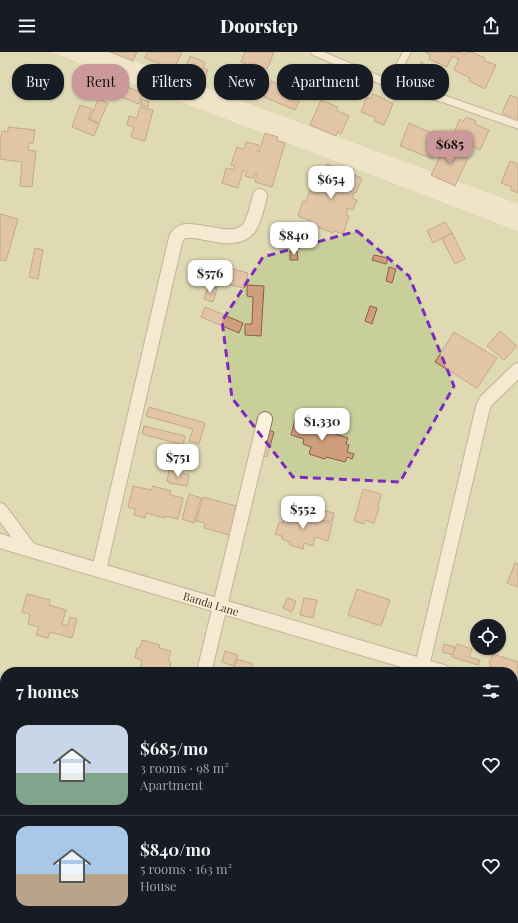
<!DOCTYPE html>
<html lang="en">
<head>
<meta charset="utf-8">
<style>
	:root { --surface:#171b24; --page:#20242c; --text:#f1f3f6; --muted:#9ea1a6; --line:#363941; --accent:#cc999b }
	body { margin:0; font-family:"Playfair Display",serif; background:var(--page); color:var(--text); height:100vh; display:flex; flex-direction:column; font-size:15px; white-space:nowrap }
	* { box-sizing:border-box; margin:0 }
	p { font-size:13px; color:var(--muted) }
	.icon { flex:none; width:22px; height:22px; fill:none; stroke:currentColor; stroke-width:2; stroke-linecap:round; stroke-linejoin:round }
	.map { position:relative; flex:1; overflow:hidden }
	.sheet { position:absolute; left:0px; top:615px; width:518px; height:256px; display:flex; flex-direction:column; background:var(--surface); border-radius:16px 16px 0 0; box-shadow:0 1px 3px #0004 }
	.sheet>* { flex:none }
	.guide { position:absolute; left:12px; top:12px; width:494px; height:36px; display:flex; gap:8px }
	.tools { position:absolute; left:470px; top:567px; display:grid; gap:8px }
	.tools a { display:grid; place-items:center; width:36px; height:36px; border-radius:50%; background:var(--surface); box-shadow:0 1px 3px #0004; font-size:20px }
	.price { position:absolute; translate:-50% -34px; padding:0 9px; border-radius:8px; background:#fff; color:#222; font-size:13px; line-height:26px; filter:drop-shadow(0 1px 2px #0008) }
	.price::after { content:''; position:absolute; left:50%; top:24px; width:12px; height:9px; margin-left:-6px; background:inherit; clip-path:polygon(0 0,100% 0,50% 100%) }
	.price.current { background:var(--accent); color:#111 }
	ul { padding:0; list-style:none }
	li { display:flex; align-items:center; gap:12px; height:100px; padding:0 16px }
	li+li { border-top:1px solid var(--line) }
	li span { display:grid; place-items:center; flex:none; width:112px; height:80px; border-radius:12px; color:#555 }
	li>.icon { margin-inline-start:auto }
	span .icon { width:48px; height:48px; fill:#fffc; stroke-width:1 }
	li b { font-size:17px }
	h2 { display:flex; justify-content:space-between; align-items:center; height:48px; padding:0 16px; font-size:17px }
	.tag { padding:0 14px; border-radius:16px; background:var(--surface); box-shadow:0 1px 3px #0004; font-size:14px; line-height:36px }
	.tag.current { background:var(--accent); color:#111 }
	header { display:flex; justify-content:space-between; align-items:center; height:52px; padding:0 16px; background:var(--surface); font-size:18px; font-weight:800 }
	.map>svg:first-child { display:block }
</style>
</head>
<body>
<header><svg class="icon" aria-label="menu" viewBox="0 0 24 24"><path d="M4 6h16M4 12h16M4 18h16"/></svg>Doorstep<svg class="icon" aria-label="share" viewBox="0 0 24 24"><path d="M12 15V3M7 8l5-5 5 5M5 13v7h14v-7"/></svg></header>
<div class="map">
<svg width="518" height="871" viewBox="0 0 518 871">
	<rect width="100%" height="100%" fill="#f0e4c8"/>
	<g fill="#c9cf9b" fill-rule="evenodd">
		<path d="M0 0H51L518 179V871H0ZM477 574H499V596H477ZM5 620H513V866H5Z"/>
		<polygon points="110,0 518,0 518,152"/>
	</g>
	<g fill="#cf9f7d" stroke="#8d5f41">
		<polygon points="110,0 137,0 133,9"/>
		<polygon points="147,0 182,0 174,17 171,16 170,19 159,14 160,12 145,6"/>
		<polygon points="245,0 274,0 267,17 250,10 248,13 241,10"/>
		<polygon points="425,0 460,0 465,3 467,0 471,0 485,6 484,9 496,13 485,37 469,29 470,26 454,18 459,7 452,4 447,15 429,7 430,3"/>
		<polygon points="190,4 205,10 203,16 208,18 205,25 202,24 196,34 177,27 181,18 184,19"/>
		<polygon points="421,10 430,15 429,17 442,22 435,38 432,37 432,38 430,37 428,41 419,37 420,33 412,29"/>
		<polygon points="248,18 265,26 255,46 236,36 239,30 236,29 241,19 246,22"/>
		<polygon points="88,21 100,26 96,36 84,31"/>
		<polygon points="271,29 282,34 283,31 303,40 295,58 264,45"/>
		<polygon points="125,34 143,41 139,52 121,45"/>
		<polygon points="373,42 385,47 384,48 393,52 384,73 374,69 376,66 361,60 367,45 371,47"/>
		<polygon points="510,43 518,46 518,71 509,67 510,65 502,61"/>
		<polygon points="98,47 108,51 99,71 90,67"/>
		<polygon points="142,47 149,50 148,55 141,53"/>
		<polygon points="321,48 338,55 336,58 349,64 341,82 337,80 336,84 310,73"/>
		<polygon points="80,53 92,57 88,67 99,72 94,84 72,75"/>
		<polygon points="140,55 153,58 145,89 131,85 134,75 127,73 129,64 137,66"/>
		<polygon points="466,65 476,69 475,72 489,78 480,98 467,92 468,90 453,83 460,67 464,69"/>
		<polygon points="409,71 442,86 433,107 400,94"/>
		<polygon points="8,75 35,78 33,91 29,91 28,98 36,99 32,135 20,134 22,110 0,107 0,90 2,79 8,80"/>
		<polygon points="265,81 278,85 277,89 285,91 272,135 255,130 257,122 255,121 254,126 245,124 247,119 243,118 238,136 222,131 226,116 234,118 235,114 231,113 237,95 244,97 246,90 259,93 257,99 259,100"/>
		<polygon points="450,92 466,99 464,104 468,106 455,134 431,123 444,97 447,98"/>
		<polygon points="510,109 518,112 518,141 511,138 512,135 501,131"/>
		<polygon points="327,112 362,126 356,141 354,140 352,146 357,148 353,158 348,156 346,163 349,164 343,182 334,179 333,181 310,172 311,169 298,164 303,149 306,150 315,125 321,128"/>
		<polygon points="0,162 18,167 6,209 0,208"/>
		<polygon points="445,170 452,181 433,191 427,179"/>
		<polygon points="452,181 465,207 455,212 442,187"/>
		<polygon points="35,196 43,198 38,227 29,225"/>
		<polygon points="290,199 297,199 298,208 290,208"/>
		<polygon points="374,203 388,206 386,212 372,208"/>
		<polygon points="218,210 225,213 217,236 208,232 214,215 216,216"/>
		<polygon points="389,215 396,217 392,231 386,229"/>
		<polygon points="230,216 248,221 244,236 226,232"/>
		<polygon points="247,233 264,234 261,284 245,283 245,272 252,272 253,245 247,244"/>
		<polygon points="208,234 217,237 213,250 204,247"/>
		<polygon points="370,254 377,256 372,272 365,269"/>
		<polygon points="205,255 243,271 239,281 201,265"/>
		<polygon points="500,279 517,294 504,308 487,294"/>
		<polygon points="454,280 497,306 477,336 435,310"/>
		<polygon points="149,355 205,371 199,392 189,389 193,377 146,364"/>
		<polygon points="295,368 320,374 319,377 348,386 346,392 349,393 347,400 354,402 352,407 347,405 345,410 326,405 325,407 309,402 311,395 303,392 304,387 291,383"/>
		<polygon points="144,374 185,384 183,393 142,382"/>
		<polygon points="268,378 274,380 267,405 261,403"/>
		<polygon points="169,418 189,423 187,434 169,431 170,430 167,429"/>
		<polygon points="133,434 151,438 153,434 171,439 170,443 183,446 178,467 165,464 165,466 146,461 145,466 134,463 135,457 128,455"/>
		<polygon points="363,437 381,442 378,454 379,455 374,471 365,468 364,472 354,469"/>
		<polygon points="189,442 201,446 194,471 182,467"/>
		<polygon points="203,445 236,454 235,457 240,458 233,484 204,476 205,471 196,469"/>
		<polygon points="314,456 334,461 332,470 312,466"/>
		<polygon points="285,462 295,465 296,462 332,472 328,489 315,485 313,494 304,491 303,497 290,493 290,490 282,487 282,484 275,482 279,470 283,471"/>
		<polygon points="515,511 518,512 518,535 507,531"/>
		<polygon points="357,537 390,548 381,574 348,563"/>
		<polygon points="27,542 50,548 49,553 66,558 62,572 68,574 70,565 77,567 72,586 50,580 48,586 36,583 39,575 28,572 30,562 22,560"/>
		<polygon points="287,546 296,549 292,560 283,556"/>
		<polygon points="304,546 317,548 313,566 300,563"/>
		<polygon points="142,588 160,593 159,596 171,599 168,609 171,610 169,620 139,620 142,608 135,606 137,596 140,596"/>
		<polygon points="444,592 455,595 453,603 442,600"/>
		<polygon points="457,592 472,597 469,605 480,608 478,613 452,605"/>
		<polygon points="225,599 238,603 234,614 222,610"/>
		<polygon points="493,602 518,610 518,626 513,624 513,620 500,620 489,617 491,612 489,611"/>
		<polygon points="237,607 253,612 250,618 244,616 243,620 232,620"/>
		<polygon points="0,631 5,632 5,642 0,641"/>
		<polygon points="1,754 5,755 5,789 0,788"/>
		<polygon points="513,764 518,765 518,785 513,784"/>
		<polygon points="513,785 518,787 518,810 513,809"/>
		<polygon points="517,820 518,820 518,846 513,845 513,835"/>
		<polygon points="0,840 5,841 5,850 1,868"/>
		<polygon points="54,866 81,866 80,871 59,871 53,869"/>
		<polygon points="131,866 146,866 145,871 129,871"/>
		<polygon points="214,866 245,866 260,870 212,871"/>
		<polygon points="280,866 294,866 293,871 279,870"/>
		<polygon points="303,866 341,866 339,871 311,871 303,869"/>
	</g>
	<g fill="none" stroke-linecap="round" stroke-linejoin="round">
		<g stroke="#8d765c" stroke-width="9">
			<g id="lane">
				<polyline points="315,0 390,32 407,0"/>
				<polyline points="390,32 447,48 518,73"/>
			</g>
		</g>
		<g stroke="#8d765c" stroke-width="16">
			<g id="street">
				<polyline points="0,458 29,497"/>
				<polyline points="0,489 443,620"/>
				<path d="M99 518 176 186C178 183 181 179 186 179 203 177 235 194 249 176 255 167 257 155 260 144"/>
				<polyline points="422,614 483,355 486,349 518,318"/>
				<polyline points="204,620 265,367"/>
				<polyline points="513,641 518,642"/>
				<polyline points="513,850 518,852"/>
				<polyline points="418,871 419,866"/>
			</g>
		</g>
		<use href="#lane" stroke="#faf1dc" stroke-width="7"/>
		<use href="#street" stroke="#faf1dc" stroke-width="14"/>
	</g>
	<path d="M0 0H518V871H0ZM357 179 409 224 454 334 400 430 293 425 232 346 222 269 263 205Z" fill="#f0e4c8" fill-opacity=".55" fill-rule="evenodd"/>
	<path fill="none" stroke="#7b2cbf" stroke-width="3" stroke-dasharray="8 5" stroke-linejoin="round" d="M357 179 409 224 454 334 400 430 293 425 232 346 222 269 263 205Z"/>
	<g text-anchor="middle" stroke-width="3" stroke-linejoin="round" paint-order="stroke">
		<g font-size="11" fill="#3d2e20" stroke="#f7eed8">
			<text transform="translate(211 552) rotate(17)" y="4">Banda Lane</text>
		</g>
	</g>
</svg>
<div class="tools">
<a><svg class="icon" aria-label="locate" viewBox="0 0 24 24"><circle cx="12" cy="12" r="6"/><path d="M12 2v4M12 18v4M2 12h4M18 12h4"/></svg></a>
</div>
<b class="price current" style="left:450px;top:113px">$685</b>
<b class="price" style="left:331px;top:148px">$654</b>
<b class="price" style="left:294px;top:204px">$840</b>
<b class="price" style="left:210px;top:242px">$576</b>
<b class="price" style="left:322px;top:390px">$1,330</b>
<b class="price" style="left:178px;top:426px">$751</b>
<b class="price" style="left:303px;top:478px">$552</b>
<div class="guide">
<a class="tag">Buy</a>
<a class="tag current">Rent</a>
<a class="tag">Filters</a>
<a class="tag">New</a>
<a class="tag">Apartment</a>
<a class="tag">House</a>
</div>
<section class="sheet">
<h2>7 homes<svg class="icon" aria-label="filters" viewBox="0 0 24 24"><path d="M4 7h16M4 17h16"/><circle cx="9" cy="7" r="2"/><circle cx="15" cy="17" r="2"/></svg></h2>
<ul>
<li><span style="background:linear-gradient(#c9d6e8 60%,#7fa58c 0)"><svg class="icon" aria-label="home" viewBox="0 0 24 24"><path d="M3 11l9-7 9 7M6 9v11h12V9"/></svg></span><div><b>$685/mo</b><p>3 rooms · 98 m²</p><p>Apartment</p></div><svg class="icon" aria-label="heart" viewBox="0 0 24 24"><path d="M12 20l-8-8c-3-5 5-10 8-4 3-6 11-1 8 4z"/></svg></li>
<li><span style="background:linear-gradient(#a9c7e8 60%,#b9a48a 0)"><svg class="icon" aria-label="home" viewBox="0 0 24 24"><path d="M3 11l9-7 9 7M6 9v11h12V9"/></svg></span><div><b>$840/mo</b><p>5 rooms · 163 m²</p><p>House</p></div><svg class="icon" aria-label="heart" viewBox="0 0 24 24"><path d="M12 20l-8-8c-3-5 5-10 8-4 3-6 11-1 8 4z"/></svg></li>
</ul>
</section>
</div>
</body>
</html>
